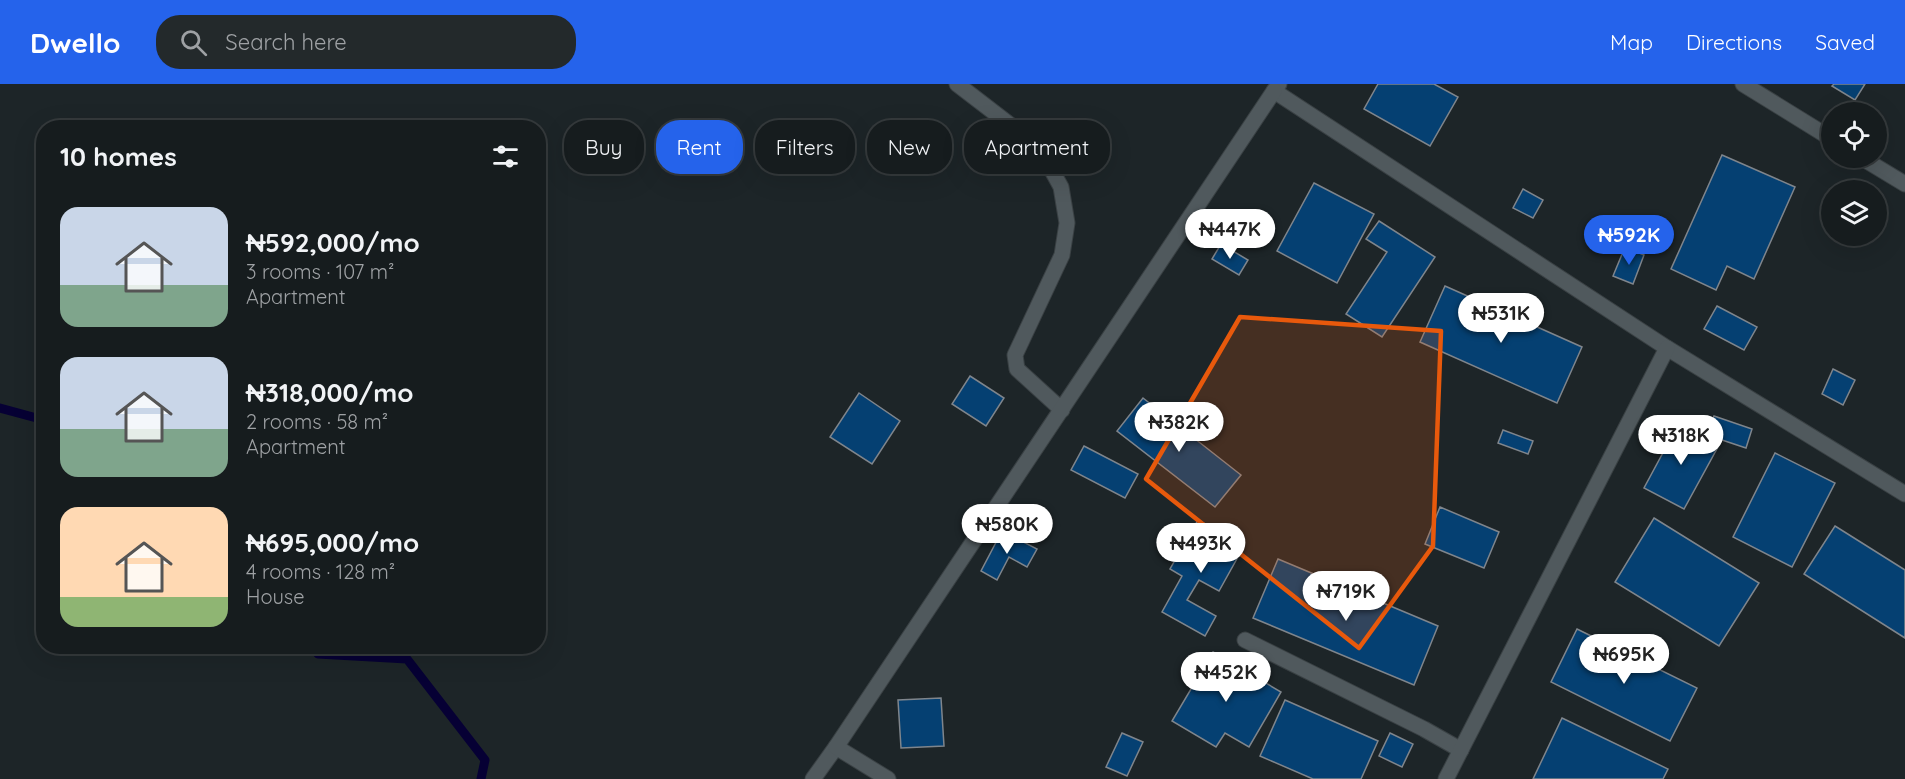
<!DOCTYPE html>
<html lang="en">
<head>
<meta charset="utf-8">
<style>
	:root { --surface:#161c1e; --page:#23292b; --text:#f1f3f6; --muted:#9ea1a4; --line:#353a3c; --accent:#2563eb }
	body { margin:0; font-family:Quicksand,sans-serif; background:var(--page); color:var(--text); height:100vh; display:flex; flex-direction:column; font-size:22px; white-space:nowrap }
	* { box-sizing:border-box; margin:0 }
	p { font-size:20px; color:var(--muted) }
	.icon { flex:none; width:33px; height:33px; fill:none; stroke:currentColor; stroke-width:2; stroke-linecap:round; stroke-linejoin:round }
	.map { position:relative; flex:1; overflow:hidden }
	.side { position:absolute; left:36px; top:36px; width:510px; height:534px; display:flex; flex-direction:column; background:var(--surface); border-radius:24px; box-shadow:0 6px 24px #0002,0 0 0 2px var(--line) }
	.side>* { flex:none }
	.banner { position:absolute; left:564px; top:36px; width:570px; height:54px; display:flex; gap:12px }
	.buttons { position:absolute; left:1821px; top:18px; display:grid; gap:12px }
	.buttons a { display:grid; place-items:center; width:66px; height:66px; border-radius:50%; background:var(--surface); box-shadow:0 6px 24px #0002,0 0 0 2px var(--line); font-size:30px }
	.price { position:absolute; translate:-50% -51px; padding:0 14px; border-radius:21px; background:#fff; color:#222; font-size:20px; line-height:39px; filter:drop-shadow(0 2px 3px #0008) }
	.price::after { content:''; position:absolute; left:50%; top:36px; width:18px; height:14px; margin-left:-9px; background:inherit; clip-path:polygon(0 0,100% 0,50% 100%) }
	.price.on { background:var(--accent); color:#fff }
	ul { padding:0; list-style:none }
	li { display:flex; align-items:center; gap:18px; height:150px; padding:0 24px }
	li span { display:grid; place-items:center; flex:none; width:168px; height:120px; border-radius:18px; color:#555 }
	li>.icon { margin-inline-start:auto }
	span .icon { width:72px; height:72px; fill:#fffc; stroke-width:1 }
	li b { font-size:26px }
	h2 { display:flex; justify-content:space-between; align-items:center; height:72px; padding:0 24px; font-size:26px }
	.chip { padding:0 21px; border-radius:24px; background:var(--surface); box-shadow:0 6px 24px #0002,0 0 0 2px var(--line); font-size:21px; line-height:54px }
	.chip.on { background:var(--accent); color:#fff }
	header { display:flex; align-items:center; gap:36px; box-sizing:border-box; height:84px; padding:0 30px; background:var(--accent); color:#fff }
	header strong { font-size:28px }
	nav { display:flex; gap:33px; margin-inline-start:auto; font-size:21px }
	.search { width:420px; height:54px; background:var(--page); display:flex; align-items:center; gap:15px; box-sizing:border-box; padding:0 21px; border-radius:24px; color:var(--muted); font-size:22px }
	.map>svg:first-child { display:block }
</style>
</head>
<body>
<header>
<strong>Dwello</strong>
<div class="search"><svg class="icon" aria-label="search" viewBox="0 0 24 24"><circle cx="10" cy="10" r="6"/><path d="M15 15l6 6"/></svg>Search here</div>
<nav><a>Map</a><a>Directions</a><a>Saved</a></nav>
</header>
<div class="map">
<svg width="1905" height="695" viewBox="0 0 1905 695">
	<rect width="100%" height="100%" fill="#1d2528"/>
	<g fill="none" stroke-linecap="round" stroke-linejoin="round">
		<g stroke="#060034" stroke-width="9">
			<polyline points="0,324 44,336"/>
			<polyline points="312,562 318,570 407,575 485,676 481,695"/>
		</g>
	</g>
	<g fill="#054072" stroke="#7f858c" stroke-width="1.5">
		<polygon points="1378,0 1434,0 1458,13 1430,62 1364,25"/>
		<polygon points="1834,0 1865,0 1855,16 1832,2"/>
		<polygon points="1722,71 1795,103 1754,195 1727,182 1716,206 1671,185"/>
		<polygon points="1314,99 1374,130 1337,199 1277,167"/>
		<polygon points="1523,105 1543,116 1533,134 1513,124"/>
		<polygon points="1379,137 1435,173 1382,253 1346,230 1387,168 1366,155"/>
		<polygon points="1221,160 1248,176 1239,191 1212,175"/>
		<polygon points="1625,163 1644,171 1633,200 1613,192"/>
		<polygon points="1445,202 1582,263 1557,319 1420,258"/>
		<polygon points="1717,222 1757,243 1744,266 1704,245"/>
		<polygon points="1833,285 1855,296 1843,321 1822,310"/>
		<polygon points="970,292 1004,314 986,342 952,320"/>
		<polygon points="859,309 900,337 872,380 830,353"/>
		<polygon points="1143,314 1241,391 1215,423 1117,347"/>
		<polygon points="1714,332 1752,345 1746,364 1707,351"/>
		<polygon points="1679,339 1719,361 1684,425 1644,404"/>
		<polygon points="1503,346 1533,357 1528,370 1498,359"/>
		<polygon points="1084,362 1138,390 1125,414 1071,386"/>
		<polygon points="1775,369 1835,399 1792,483 1733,453"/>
		<polygon points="1440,423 1499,448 1484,484 1425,460"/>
		<polygon points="1654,434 1759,499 1719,562 1615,498"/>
		<polygon points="1198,436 1244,462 1219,507 1199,496 1187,516 1216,532 1205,552 1162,528 1182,492 1170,485"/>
		<polygon points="1835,442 1905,486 1905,554 1804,490"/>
		<polygon points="1002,447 1037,465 1027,483 1009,473 997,496 981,487"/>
		<polygon points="1278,475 1438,542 1414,601 1253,534"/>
		<polygon points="1577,545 1697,604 1670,657 1551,598"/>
		<polygon points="1213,568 1281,608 1249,663 1225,649 1216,663 1172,637"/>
		<polygon points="941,614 944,662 901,664 898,616"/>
		<polygon points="1285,616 1378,657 1361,695 1313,695 1260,672"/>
		<polygon points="1562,634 1668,685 1663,695 1533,695"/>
		<polygon points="1122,649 1143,658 1127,692 1106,683"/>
		<polygon points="1390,649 1413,660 1402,683 1379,672"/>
	</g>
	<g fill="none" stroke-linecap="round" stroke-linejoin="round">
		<g stroke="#3a4144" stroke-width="17">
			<g id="lane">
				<polyline points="957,0 1039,63 1061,103 1067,139 1062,171 1015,271 1017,285 1062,326"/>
				<polyline points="1245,556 1424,645 1461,666"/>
			</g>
		</g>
		<g stroke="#3a4144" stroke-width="17">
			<g id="street">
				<polyline points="1279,0 1274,7 1667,264 1905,410"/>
				<polyline points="1743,0 1832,55"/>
				<polyline points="1862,74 1905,100"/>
				<polyline points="813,695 836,663"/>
				<polyline points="888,695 836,663 1274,7"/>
				<polyline points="1446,695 1667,264"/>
			</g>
		</g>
		<use href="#lane" stroke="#50595d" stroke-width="15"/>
		<use href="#street" stroke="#50595d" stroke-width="15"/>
	</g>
	<path fill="#e8590c" fill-opacity="0.2" stroke="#e8590c" stroke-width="4.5" stroke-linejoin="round" d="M1240 233 1441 247 1433 462 1359 564 1146 395Z"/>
</svg>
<div class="buttons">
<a><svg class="icon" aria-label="locate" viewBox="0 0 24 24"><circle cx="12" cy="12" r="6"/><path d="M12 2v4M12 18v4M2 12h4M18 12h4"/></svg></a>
<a><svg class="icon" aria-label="layers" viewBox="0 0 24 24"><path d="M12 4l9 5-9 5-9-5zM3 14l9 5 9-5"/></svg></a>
</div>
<b class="price" style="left:1230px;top:176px">₦447K</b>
<b class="price on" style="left:1629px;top:182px">₦592K</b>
<b class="price" style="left:1501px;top:260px">₦531K</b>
<b class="price" style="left:1179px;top:369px">₦382K</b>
<b class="price" style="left:1681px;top:382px">₦318K</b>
<b class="price" style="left:1007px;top:471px">₦580K</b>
<b class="price" style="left:1201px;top:490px">₦493K</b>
<b class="price" style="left:1346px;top:538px">₦719K</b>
<b class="price" style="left:1624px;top:601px">₦695K</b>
<b class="price" style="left:1226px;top:619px">₦452K</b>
<div class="banner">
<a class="chip">Buy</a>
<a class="chip on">Rent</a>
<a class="chip">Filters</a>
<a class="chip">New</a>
<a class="chip">Apartment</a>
</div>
<section class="side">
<h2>10 homes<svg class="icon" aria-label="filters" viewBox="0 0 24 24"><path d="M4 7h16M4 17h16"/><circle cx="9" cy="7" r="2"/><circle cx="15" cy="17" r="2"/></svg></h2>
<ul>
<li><span style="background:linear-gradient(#c9d6e8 65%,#7fa58c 0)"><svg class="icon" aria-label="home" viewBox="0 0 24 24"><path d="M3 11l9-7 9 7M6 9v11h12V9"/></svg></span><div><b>₦592,000/mo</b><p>3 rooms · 107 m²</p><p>Apartment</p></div></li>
<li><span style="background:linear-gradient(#c9d6e8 60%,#7fa58c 0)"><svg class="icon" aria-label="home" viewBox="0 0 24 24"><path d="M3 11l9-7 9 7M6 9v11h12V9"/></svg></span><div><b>₦318,000/mo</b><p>2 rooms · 58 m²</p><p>Apartment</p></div></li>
<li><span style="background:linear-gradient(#ffd9b3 75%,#8fb573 0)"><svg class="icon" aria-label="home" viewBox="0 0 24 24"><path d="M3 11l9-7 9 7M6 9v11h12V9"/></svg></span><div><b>₦695,000/mo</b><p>4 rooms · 128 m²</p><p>House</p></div></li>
</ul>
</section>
</div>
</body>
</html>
